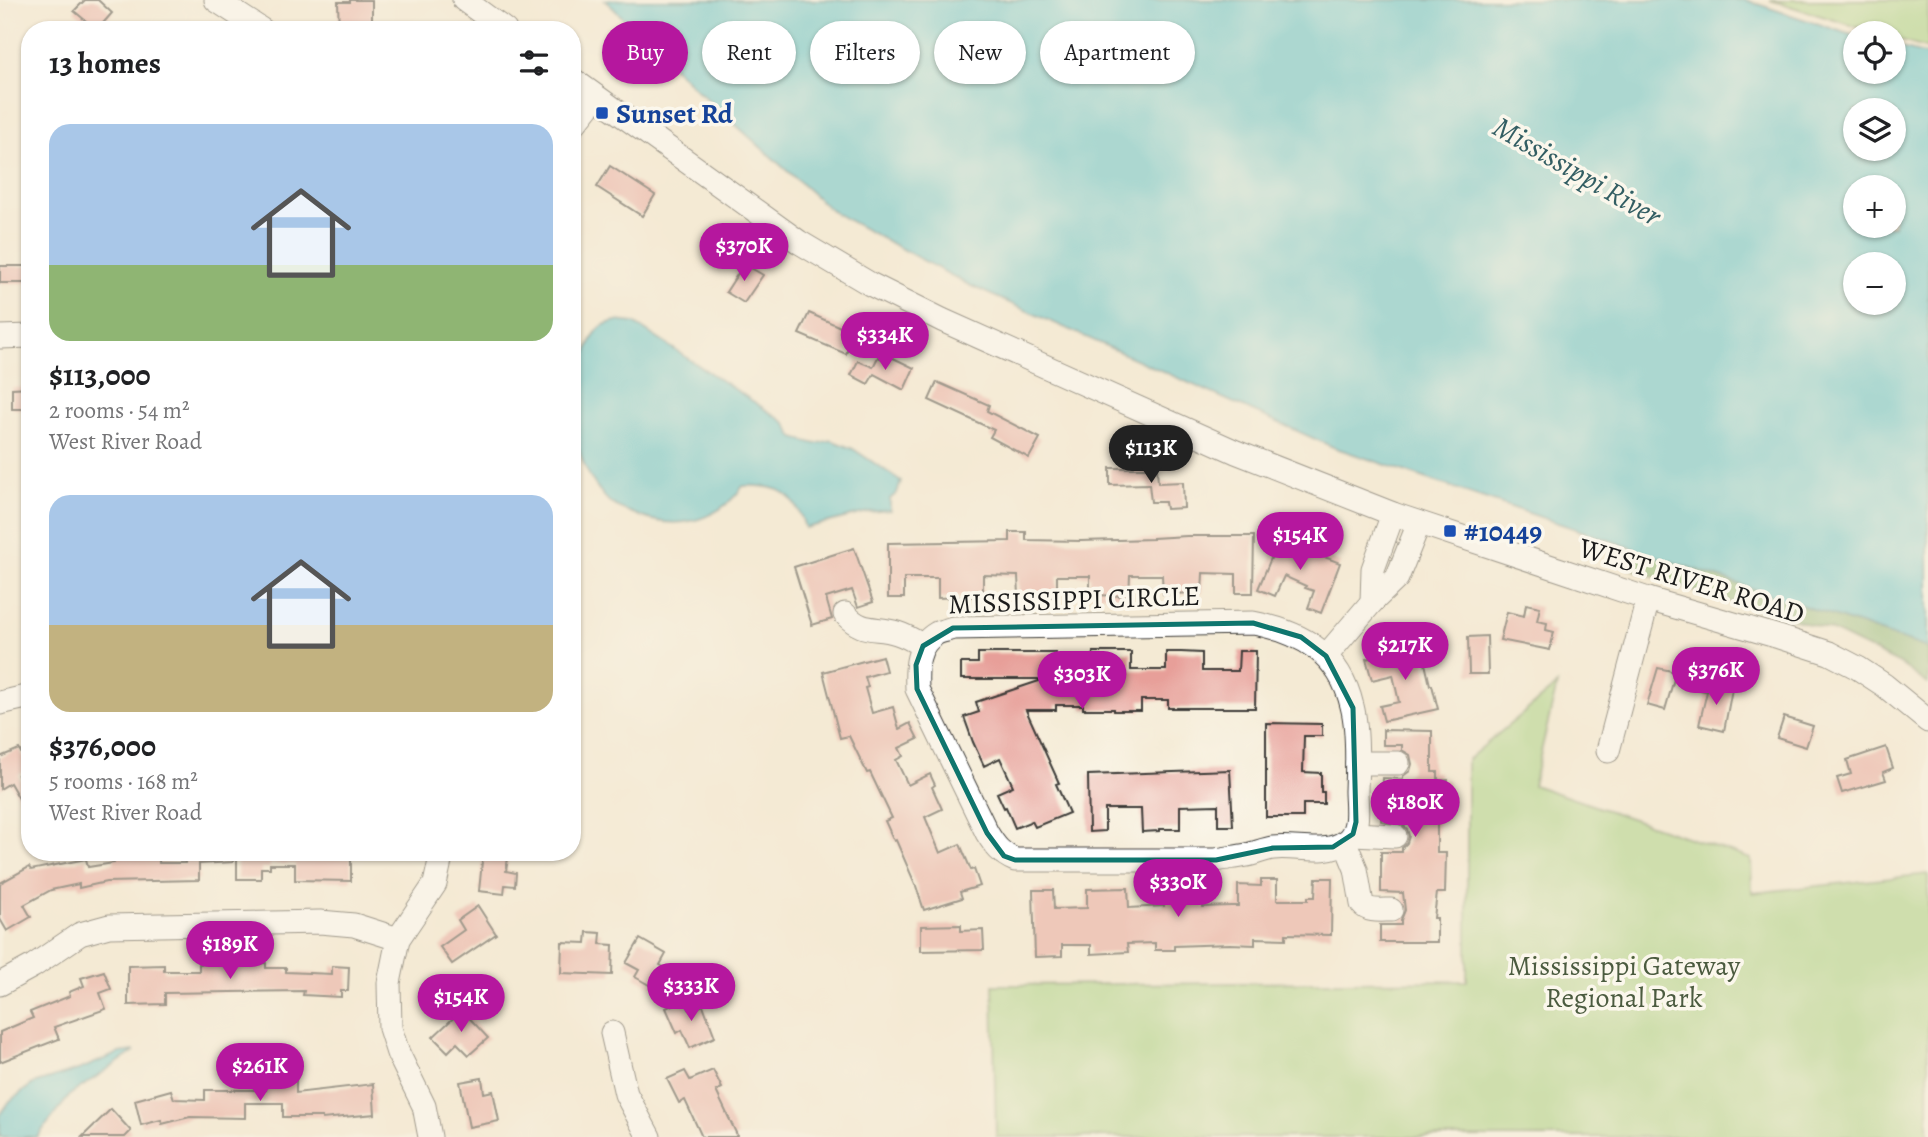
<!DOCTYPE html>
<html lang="en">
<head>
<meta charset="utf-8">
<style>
	:root { --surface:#fff; --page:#f2f2f2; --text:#202124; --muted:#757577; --accent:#b5179e }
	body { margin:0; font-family:Alegreya,serif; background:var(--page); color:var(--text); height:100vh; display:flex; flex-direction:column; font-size:26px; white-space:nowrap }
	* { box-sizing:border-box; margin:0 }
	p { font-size:23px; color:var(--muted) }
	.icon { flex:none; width:38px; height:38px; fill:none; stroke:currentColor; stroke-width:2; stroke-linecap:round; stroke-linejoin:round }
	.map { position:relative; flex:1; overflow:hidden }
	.details { position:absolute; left:21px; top:21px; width:560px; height:840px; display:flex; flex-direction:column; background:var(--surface); border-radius:28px; box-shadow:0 2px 5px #0004 }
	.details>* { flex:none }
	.banner { position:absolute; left:602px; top:21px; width:665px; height:63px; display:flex; gap:14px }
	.controls { position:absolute; left:1843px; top:21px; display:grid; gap:14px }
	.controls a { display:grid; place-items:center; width:63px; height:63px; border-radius:50%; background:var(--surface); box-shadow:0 2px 5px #0004; font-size:35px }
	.price { position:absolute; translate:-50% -60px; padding:0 16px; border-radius:24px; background:var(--accent); color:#fff; font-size:23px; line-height:46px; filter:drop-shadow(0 2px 4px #0008) }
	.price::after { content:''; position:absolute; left:50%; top:42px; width:21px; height:16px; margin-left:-10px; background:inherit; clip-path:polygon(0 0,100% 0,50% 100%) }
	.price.current { background:#222; color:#fff }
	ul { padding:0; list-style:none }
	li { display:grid; align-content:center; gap:14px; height:371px; padding:0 28px }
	li span { display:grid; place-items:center; height:217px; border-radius:21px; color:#555 }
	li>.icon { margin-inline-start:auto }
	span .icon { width:126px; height:126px; fill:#fffc; stroke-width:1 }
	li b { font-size:30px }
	h2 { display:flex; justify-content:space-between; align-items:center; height:84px; padding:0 28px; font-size:30px }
	.tag { padding:0 24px; border-radius:32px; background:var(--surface); box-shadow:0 2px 5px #0004; font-size:24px; line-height:63px }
	.tag.current { background:var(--accent); color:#fff }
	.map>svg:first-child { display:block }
</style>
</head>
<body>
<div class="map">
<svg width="1928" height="1137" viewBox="0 0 1928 1137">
	<rect width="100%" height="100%" fill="#fbf7ec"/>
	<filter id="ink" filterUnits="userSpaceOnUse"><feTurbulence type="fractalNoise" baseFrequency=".0143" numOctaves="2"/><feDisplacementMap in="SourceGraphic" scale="14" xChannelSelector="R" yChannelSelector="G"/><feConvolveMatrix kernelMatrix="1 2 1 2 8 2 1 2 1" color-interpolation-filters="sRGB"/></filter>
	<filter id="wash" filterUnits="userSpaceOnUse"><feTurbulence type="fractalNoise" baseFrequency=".00686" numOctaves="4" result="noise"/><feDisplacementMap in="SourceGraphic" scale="28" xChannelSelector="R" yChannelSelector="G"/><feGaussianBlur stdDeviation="1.57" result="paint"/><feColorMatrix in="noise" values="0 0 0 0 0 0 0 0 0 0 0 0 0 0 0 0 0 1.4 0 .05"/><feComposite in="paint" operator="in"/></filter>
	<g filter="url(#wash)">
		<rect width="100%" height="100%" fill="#f4ead4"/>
		<g fill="#a2d17f" stroke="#5f764e" stroke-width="2">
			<polygon points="1770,0 1928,0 1928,49 1894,39 1894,33 1876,33"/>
			<polygon points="1557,685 1533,785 1751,859 1752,893 1928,874 1928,1137 996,1137 993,985 1467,981 1467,760"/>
		</g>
		<polygon fill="#81b36e" stroke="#4e6845" stroke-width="2" points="1636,549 1928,648 1928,684 1900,664 1830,630 1702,594 1629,568"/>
		<g fill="#55c2cd" stroke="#386f74" stroke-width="2" fill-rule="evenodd">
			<path d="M605 0H1745L1855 36V72H1894V46L1928 55V648L1333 447 969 285 833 212 698 91ZM1855 110H1894V149H1855ZM1894 187V226H1855V187ZM1855 264H1894V303H1855Z"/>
			<path d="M616 321 634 323 786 423 794 438 816 444 831 440 853 449 901 481 897 493 890 499V510L868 512 805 528C795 492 778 484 743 486 716 524 672 532 630 512 624 510 616 507 611 503 607 500 603 495 600 491 572 457 568 405 582 365 586 354 592 334 601 327 604 324 612 322 616 321Z"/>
			<polygon points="135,1051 71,1094 37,1137 0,1137 0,1115 10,1101 33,1084 81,1069 119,1053"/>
		</g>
		<g id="blocks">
			<g fill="#e79f99">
				<polygon points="85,0 98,0 112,13 97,30 74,11"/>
				<polygon points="350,0 372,0 372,30 339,30 338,2 350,2"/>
				<polygon points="610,166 655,195 642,216 597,187"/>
				<polygon points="744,264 763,275 744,303 726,292"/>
				<rect x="0" y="266" width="30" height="17"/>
				<polygon points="809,313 854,333 846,354 799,334"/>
				<polygon points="889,356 914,368 904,390 874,374 868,384 851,375 858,361 873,367 878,357 887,361"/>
				<polygon points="937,382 989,405 987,411 1040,438 1029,458 990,437 994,430 929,400"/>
				<polygon points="30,387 30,409 12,409 12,388"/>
				<polygon points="1110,468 1157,468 1158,483 1183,482 1184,508 1166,509 1165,502 1151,502 1149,484 1110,485"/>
				<polygon points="1010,532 1026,532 1026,540 1081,541 1153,539 1153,538 1187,536 1254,536 1253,593 1236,593 1236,574 1203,573 1202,593 1163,594 1162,575 1130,575 1129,596 1090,595 1090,576 1057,576 1057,597 1040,597 1040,595 1019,595 1018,576 983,575 983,596 938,598 938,578 904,578 904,598 888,598 888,543 1010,541"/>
				<polygon points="1280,537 1304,547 1304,549 1340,563 1321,613 1308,608 1314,591 1305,588 1306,586 1284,576 1275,596 1258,589"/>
				<polygon points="854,548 873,602 858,607 852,590 826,598 832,619 812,625 794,567"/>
				<polygon points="1526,604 1540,607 1537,621 1547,623 1546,630 1554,632 1550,650 1500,640 1507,612 1524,616"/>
				<polygon points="1487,636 1488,674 1469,674 1468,637"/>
				<polygon points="1421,646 1430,685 1432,685 1438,709 1384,721 1380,706 1399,702 1393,675 1372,680 1366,659"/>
				<polygon points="1239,651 1256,651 1255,708 1168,708 1168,700 1141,700 1141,711 1114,711 1114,709 1083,709 1083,705 1056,705 1056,710 1026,710 1059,783 1056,784 1069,813 1035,827 1032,821 1015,828 1006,807 1004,808 997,793 1013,786 1000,758 984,766 973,742 964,717 979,712 976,702 1045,679 961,679 961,663 978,663 978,653 1056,653 1056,673 1083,673 1083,670 1093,670 1093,652 1131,652 1131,670 1166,670 1166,652 1181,652 1202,653 1202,671 1238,671"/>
				<polygon points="882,656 886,671 865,677 868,687 865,688 872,713 893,707 899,729 910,723 918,739 899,748 903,756 896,760 908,785 930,774 935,785 932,787 942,809 925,817 940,853 960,844 971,870 974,869 980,886 960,892 962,898 924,910 916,886 896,840 894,841 885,821 892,818 870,772 867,773 849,736 840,738 823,672"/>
				<polygon points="1658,668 1676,672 1665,710 1647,705"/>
				<polygon points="1696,670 1709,674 1705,691 1691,688"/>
				<polygon points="1709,683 1732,689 1724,731 1699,725"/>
				<polygon points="1784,717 1813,726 1806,747 1777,738"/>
				<polygon points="1266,723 1322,724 1322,736 1304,736 1303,772 1321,773 1321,792 1324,792 1324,804 1303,804 1303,817 1266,817"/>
				<polygon points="1383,730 1432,731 1432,772 1438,772 1438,780 1448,780 1446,820 1438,820 1437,825 1437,853 1446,853 1445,893 1437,893 1434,918 1437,918 1437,942 1380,942 1380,925 1401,925 1401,920 1405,910 1403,893 1381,892 1381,852 1402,852 1402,848 1407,843 1409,836 1407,829 1402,824 1381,821 1383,778 1403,779 1403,776 1410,771 1412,764 1410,755 1402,750 1402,745 1383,745"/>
				<polygon points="1886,747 1893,768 1883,772 1886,780 1842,793 1837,778 1851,774 1847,760"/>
				<polygon points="19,749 30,769 18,775 30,798 30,800 22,804 10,783 0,789 0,757"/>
				<polygon points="1230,770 1233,826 1218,826 1218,805 1180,806 1180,829 1159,829 1159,831 1142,832 1141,809 1105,809 1105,831 1089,832 1088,775"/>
				<polygon points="114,852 159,852 159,863 185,863 185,852 233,852 233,862 199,864 199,880 106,882 79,888 79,884 51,890 24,905 31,917 7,931 0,919 0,883 29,867 31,870 86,859 88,867 114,863"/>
				<polygon points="237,852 328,852 328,857 351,858 351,881 295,880 295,864 270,864 270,868 261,868 261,879 237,879"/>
				<polygon points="483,852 509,852 506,871 516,873 515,886 505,885 504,894 479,891"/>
				<polygon points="1316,878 1332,878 1331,935 1286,934 1286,939 1255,938 1255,945 1230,944 1174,946 1174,950 1155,950 1155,943 1127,944 1128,952 1091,954 1091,945 1062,945 1062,956 1035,957 1033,890 1053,890 1054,909 1087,908 1087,889 1128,888 1129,908 1164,906 1164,888 1202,886 1203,907 1231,906 1238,906 1238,885 1261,886 1261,880 1277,880 1277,900 1308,900 1308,897 1315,897"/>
				<polygon points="478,906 496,934 452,964 440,947 464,930 458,920"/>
				<polygon points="961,925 961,931 983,930 984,950 921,951 921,926"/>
				<polygon points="587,932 601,933 600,944 613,945 612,975 561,973 562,942 586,943"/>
				<polygon points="640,939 666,954 660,965 675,974 663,993 635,977 639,970 626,963"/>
				<polygon points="266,963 266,968 286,968 286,972 332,974 332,966 349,967 348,991 341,991 341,997 303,995 304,991 165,993 165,1004 128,1005 128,966 164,965 164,971 199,971 199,964"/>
				<polygon points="104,971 111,989 100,993 106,1009 54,1027 59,1039 0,1062 0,1032 33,1018 30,1012 70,996 69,992 84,986 81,978"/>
				<polygon points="685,999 690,1011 703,1005 715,1037 690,1048 682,1030 677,1033 666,1008"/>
				<polygon points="462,1010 488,1038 469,1055 457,1043 448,1052 433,1037"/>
				<polygon points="713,1070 722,1088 716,1091 738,1137 702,1137 685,1100 679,1103 667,1079 685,1071 690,1080"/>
				<polygon points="482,1078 484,1093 493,1091 499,1121 469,1127 460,1082"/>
				<polygon points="266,1080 296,1080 296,1093 373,1084 375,1114 322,1119 322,1117 283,1117 283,1103 245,1103 245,1118 190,1117 162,1124 161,1120 141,1125 135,1100 171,1090 174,1099 205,1100 205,1090 266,1090"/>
				<polygon points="111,1109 131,1131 125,1137 82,1137"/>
			</g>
		</g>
	</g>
	<g filter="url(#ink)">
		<use href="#blocks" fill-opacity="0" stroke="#3c3b38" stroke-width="2"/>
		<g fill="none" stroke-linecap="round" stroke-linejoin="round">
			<g stroke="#3c3b38" stroke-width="25">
				<g id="minor">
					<polyline points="216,0 262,30"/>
					<polyline points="464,0 505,30"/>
					<polyline points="572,79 799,242 870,284 942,320 1236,452 1393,514 1648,599 1779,637 1829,653 1858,668 1884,685 1928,721"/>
					<polyline points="572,127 596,97"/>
					<polyline points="0,337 30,336"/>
					<polyline points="1372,602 1373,569 1393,514"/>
					<path d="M845 614C863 634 875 626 897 633 907 636 915 641 923 646"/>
					<path d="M1253 623C1302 632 1340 654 1352 706 1358 728 1357 767 1356 791 1356 806 1361 830 1346 841 1326 856 1296 845 1273 848 1265 849 1256 853 1247 855 1237 857 1226 858 1216 860H1015C1001 854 995 846 987 833L917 689C916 668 916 645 937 633 941 631 948 630 953 628Z"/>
					<polyline points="1326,656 1372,602 1397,578 1419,523"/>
					<polyline points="0,703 30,696"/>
					<polyline points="1608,751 1648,599"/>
					<polyline points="1357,763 1398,763"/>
					<polyline points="1353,834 1395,836"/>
					<path d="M1345 842 1356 869 1362 904C1368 912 1381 910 1391 910"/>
					<polyline points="0,984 33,966 80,934 109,926 320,922 354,925 398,939"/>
					<polyline points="612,1033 626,1094 649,1137"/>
					<polyline points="430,1137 424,1106 398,1053 390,1028 389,983 398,939 435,884 442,852"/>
				</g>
			</g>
			<use href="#minor" stroke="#fff" stroke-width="23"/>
		</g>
	</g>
	<path d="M0 0H1928V1137H0ZM1253 623 1301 637 1326 656 1353 708 1356 822 1353 834 1333 847 1273 848 1216 860H1015L1004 856 987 833 917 689 916 665 923 646 953 628Z" fill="#f4ead4" fill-opacity=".55" fill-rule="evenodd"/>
	<path fill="none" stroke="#0f766e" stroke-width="5" stroke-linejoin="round" d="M1253 623 1301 637 1326 656 1353 708 1356 822 1353 834 1333 847 1273 848 1216 860H1015L1004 856 987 833 917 689 916 665 923 646 953 628Z"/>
	<g fill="#1a4fb4" stroke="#fbf7ec" stroke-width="2.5">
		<rect x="595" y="106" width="14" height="14" rx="3.5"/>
		<rect x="1443" y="524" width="14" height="14" rx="3.5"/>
	</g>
	<g text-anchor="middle" stroke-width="7" stroke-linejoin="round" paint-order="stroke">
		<g font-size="28" font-weight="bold" fill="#164399" stroke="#fbf7ec" text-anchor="start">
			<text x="616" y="123">Sunset Rd</text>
			<text x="1464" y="541">#10449</text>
		</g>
		<g font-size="28" fill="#1c1c1c" stroke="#fbf7ec">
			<text transform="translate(1692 580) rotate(17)" y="10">WEST RIVER ROAD</text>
			<text transform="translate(1074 599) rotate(-2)" y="10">MISSISSIPPI CIRCLE</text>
		</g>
		<g font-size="28" fill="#4b5b3f" stroke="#fbf7ec">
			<text x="1624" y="975">Mississippi Gateway<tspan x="1624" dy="32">Regional Park</tspan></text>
		</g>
		<g font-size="30" font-style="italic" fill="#335e63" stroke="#fbf7ec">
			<text transform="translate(1577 171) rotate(30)" y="10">Mississippi River</text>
		</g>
	</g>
</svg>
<div class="controls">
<a><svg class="icon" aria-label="locate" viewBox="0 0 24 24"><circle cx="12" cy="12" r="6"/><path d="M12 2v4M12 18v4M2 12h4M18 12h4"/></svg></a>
<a><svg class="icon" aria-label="layers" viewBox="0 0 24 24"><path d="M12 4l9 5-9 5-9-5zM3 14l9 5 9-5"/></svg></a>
<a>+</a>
<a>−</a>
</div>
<b class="price" style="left:744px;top:283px">$370K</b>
<b class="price" style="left:885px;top:372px">$334K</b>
<b class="price current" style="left:1151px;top:485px">$113K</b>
<b class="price" style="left:1300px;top:572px">$154K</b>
<b class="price" style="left:1405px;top:682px">$217K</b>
<b class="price" style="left:1716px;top:707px">$376K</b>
<b class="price" style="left:1082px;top:711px">$303K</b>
<b class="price" style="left:1415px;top:839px">$180K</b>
<b class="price" style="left:1178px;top:919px">$330K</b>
<b class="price" style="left:230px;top:981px">$189K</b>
<b class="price" style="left:691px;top:1023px">$333K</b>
<b class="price" style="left:461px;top:1034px">$154K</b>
<b class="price" style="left:260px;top:1103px">$261K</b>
<div class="banner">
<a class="tag current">Buy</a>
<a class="tag">Rent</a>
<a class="tag">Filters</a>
<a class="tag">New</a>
<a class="tag">Apartment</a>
</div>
<section class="details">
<h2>13 homes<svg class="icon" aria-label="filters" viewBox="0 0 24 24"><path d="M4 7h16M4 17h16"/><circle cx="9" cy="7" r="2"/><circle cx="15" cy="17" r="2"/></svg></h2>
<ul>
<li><span style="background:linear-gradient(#a9c7e8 65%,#8fb573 0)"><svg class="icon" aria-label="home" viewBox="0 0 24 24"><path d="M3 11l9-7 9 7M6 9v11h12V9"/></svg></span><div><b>$113,000</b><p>2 rooms · 54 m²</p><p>West River Road</p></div></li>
<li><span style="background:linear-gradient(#a9c7e8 60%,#c2b280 0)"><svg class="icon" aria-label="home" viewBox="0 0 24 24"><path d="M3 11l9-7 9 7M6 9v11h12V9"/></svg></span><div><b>$376,000</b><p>5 rooms · 168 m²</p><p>West River Road</p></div></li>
</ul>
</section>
</div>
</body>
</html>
